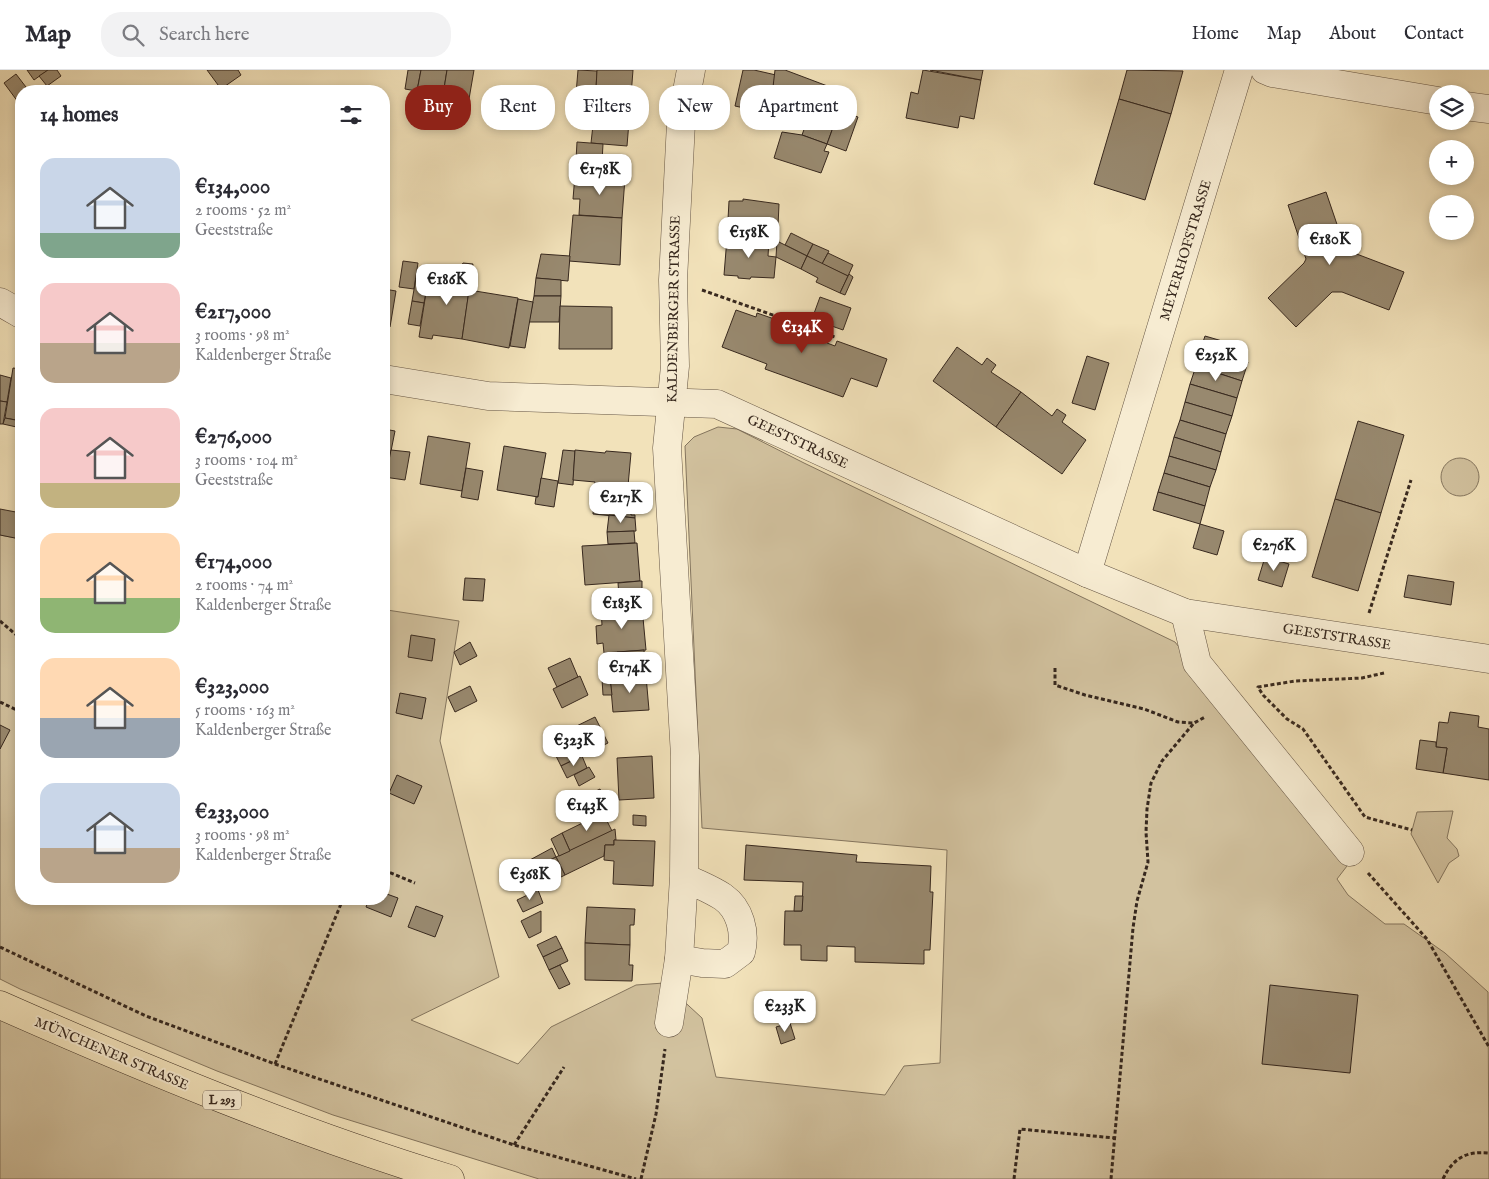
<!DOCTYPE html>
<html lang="en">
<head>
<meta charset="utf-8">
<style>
	:root { --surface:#fff; --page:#f2f2f3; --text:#2b2b33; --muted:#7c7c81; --line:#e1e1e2; --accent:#8f2418 }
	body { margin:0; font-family:"IM FELL English",serif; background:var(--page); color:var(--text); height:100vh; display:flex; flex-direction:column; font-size:19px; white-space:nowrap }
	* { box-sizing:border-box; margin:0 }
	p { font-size:16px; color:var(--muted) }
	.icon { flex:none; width:28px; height:28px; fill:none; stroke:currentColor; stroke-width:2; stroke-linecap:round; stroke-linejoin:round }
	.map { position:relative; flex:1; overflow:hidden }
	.drawer { position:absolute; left:15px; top:15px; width:375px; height:820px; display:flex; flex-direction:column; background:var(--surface); border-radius:20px; box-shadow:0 2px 8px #0003 }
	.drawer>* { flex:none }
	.top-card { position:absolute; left:405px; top:15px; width:475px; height:45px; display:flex; gap:10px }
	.controls { position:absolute; left:1429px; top:15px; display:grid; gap:10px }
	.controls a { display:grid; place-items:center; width:45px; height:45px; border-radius:50%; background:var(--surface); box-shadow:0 2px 8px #0003; font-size:25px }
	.price { position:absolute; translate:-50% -42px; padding:0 11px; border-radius:10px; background:#fff; color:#222; font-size:16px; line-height:32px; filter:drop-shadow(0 1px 2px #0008) }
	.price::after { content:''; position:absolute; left:50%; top:30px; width:15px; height:11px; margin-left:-8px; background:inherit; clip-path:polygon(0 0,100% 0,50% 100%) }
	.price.on { background:var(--accent); color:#fff }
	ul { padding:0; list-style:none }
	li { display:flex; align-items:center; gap:15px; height:125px; padding:0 25px }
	li span { display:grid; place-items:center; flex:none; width:140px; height:100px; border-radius:15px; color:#555 }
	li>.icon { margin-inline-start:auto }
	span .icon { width:60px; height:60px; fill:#fffc; stroke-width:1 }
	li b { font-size:21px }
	h2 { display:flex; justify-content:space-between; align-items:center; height:60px; padding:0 25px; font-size:21px }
	.chip { padding:0 18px; border-radius:20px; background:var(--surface); box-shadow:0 2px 8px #0003; font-size:18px; line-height:45px }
	.chip.on { background:var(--accent); color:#fff }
	header { display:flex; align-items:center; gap:30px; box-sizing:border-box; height:70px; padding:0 25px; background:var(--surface); border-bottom:1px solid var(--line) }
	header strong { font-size:24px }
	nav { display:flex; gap:28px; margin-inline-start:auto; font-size:18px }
	.search { width:350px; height:45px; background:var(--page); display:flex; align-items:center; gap:12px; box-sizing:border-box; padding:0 18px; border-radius:20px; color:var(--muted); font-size:19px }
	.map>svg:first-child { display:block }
</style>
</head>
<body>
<header>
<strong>Map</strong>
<div class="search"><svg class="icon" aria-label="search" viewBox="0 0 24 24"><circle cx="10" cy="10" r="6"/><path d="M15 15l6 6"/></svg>Search here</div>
<nav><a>Home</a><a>Map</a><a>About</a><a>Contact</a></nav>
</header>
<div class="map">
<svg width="1489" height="1109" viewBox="0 0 1489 1109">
	<rect width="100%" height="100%" fill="#f2e2ba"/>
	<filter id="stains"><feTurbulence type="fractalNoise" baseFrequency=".004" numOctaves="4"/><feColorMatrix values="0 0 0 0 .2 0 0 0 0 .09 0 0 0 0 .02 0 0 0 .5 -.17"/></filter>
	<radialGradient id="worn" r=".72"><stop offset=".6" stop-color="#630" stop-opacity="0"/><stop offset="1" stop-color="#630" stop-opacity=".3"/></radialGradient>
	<g fill="#d2c29f" stroke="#84755e">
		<polygon points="718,357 737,359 804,393 1175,572 1303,735 1347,796 1337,809 1348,825 1385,854 1404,854 1445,883 1488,922 1489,1109 539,1109 333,1045 217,1001 20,919 0,909 0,465 21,469 21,829 384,829 384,541 387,540 459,551 440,671 499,907 411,950 518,994 551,957 636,915 664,913 702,948 716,1007 885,1025 904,996 940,993 947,780 702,758 685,376 694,367"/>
		<circle cx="1460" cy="407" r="19"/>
		<polygon points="1453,741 1447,768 1457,779 1459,786 1449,793 1438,813 1411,764 1417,742"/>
		<polygon points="0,949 143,1011 289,1069 410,1109 0,1109"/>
	</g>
	<g fill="#98896f" stroke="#37281e">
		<polygon points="27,0 48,0 34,10"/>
		<polygon points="48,0 57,0 61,6 47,16 39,6"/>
		<polygon points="207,0 238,0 241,5 221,19"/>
		<polygon points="408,0 421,0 417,21 405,19"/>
		<polygon points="421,0 447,0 443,25 417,21"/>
		<polygon points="447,0 474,0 469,29 443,25"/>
		<polygon points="578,0 597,1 595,37 575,36"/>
		<polygon points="597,0 633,0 630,39 595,37"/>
		<polygon points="743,0 754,0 776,5 767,43 735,36"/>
		<polygon points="775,0 785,0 846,23 839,41 773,17"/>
		<polygon points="923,0 981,10 974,49 960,46 958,58 906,48 911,22 918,24"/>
		<polygon points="930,0 983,0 981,10"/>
		<polygon points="1127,0 1183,1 1171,44 1119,29"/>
		<polygon points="16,4 29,21 21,21 21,36 4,13"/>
		<polygon points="1119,29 1171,44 1145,130 1094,114"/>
		<polygon points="814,32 839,41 827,74 802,65"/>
		<polygon points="595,37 630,39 627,76 591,73"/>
		<polygon points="839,41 858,47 846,81 827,74"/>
		<polygon points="782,62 802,65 827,74 824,81 829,82 821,103 774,88"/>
		<polygon points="577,72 603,74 602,92 576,90"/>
		<polygon points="576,90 602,92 601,106 575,105"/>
		<polygon points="602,92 604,92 603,101 611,104 611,107 601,106"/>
		<polygon points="575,105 625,108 622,148 579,145 580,129 573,129"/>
		<polygon points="1326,122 1343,172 1345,172 1354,181 1354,183 1404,202 1389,240 1342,222 1332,222 1296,257 1268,228 1304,193 1306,189 1288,135"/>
		<polygon points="743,129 779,134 778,156 770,155 769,170 727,168 729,131 743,131"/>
		<polygon points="573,145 622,148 620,195 569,191"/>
		<polygon points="791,163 813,174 807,186 785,175"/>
		<polygon points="727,168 769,170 768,186 776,187 774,208 751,207 750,209 738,208 738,206 724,205"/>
		<polygon points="777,171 807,186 801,199 776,187"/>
		<polygon points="813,174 829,181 822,194 807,186"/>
		<polygon points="828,183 853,195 848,206 822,194"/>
		<polygon points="541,184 570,186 568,211 536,208"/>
		<polygon points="807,186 848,206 840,223 816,212 818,208 801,199"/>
		<polygon points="403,191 418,193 414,219 399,217"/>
		<polygon points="463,193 473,194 462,269 433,265 432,269 419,267 428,210 450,213"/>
		<polygon points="849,204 853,207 845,225 840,223"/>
		<polygon points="416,208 428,210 424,233 412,231"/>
		<polygon points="536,208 561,210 561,226 534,226"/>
		<polygon points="384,219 396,221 390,257 384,256"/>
		<polygon points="469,220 518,228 509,278 462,269"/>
		<polygon points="534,226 561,226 559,252 529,252"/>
		<polygon points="820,227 851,238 843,260 812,249"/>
		<polygon points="518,229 533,232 525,278 510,276"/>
		<polygon points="412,231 424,233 420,256 408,254"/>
		<polygon points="560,236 612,237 612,279 559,279"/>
		<polygon points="736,240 756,247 757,243 829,268 827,273 835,276 837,271 887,289 877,317 851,308 843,327 765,299 767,294 722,277"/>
		<polygon points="1205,266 1229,273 1225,285 1201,278"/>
		<polygon points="957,277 982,295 987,288 996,295 991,302 1021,322 996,357 933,311"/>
		<polygon points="1201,278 1248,292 1242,311 1196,296"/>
		<polygon points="1087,286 1109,293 1095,340 1072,333"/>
		<polygon points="1196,296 1242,311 1237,328 1190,314"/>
		<polygon points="13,298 21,299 21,351 5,348"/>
		<polygon points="0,305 11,308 7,332 0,331"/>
		<polygon points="1190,314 1237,328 1232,346 1185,332"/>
		<polygon points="1021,322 1052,346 1057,339 1066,345 1062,352 1086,370 1062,404 996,357"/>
		<polygon points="0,331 7,332 3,354 0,354"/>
		<polygon points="1185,332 1232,346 1226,364 1180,350"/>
		<polygon points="5,348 21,351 21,358 3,354"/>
		<polygon points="1180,350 1226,364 1221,382 1174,367"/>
		<polygon points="1358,351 1404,365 1381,443 1335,429"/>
		<polygon points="384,359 395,361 386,406 384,405"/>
		<polygon points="428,366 470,373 462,421 420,414"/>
		<polygon points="1174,367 1221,382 1216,400 1169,386"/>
		<polygon points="504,376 546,383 538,427 497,420"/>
		<polygon points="391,380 410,382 405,410 384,407 384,405 386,406"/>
		<polygon points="563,380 575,381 573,415 558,413"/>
		<polygon points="575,380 605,383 606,381 631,383 628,416 633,416 631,445 635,445 635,448 593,444 595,412 573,410"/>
		<polygon points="1169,386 1216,400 1210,417 1164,403"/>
		<polygon points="466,398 483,401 478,430 461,427"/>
		<polygon points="1164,403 1210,417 1205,436 1158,422"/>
		<polygon points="541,408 558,411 554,437 535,434 536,427 538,427"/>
		<polygon points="1158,422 1205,436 1200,454 1153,440"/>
		<polygon points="1335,429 1381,443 1358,521 1312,507"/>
		<polygon points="0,439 21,443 20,469 0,465"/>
		<polygon points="609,445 635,448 636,461 607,462"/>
		<polygon points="1200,454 1224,461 1217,485 1193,478"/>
		<polygon points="634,461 635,473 608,474 607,462"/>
		<polygon points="637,473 640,511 585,515 582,476"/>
		<polygon points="1265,487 1289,494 1282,517 1258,510"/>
		<polygon points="1408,505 1454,512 1451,535 1404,527"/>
		<polygon points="465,508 485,509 483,531 463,530"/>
		<polygon points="640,511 642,511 642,524 619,526 618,513"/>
		<polygon points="642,537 646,580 604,583 603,573 597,574 596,556 602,555 601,539"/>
		<polygon points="411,565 435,569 432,591 408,587"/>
		<polygon points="470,572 477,586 460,595 454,582"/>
		<polygon points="644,580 645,595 618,597 617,582"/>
		<polygon points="570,588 578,607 557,617 548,598"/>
		<polygon points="580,606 588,625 562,638 553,619"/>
		<polygon points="646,606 649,640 613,642 610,608"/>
		<polygon points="610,608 612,625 603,625 602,609"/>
		<polygon points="470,616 477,631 455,642 448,627"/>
		<polygon points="400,623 426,628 422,649 396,643"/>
		<polygon points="1450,642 1479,646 1478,657 1489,659 1489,710 1443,703 1447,678 1436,677 1439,652 1448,653"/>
		<polygon points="595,647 608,673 561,696 548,670"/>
		<polygon points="0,655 10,660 0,679"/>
		<polygon points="1420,670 1436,672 1436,677 1447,678 1443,703 1416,699"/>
		<polygon points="582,686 587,698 567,708 561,696"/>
		<polygon points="652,686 654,728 619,730 617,688"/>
		<polygon points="589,697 595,707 579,716 574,705"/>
		<polygon points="397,705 422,716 414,734 389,723"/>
		<polygon points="600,719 606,731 599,732 584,739 582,735 575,737 573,732"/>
		<polygon points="603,743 612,761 570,781 562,763"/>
		<polygon points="633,745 646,746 646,756 633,755"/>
		<polygon points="615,759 616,770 614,770 614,775 605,775 604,786 565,805 556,787"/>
		<polygon points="562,763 570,781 559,786 551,769"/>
		<polygon points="614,770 655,771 653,816 613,814 614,791 604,790 605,775 614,775"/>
		<polygon points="746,775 857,785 856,792 931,796 930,822 933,822 930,880 924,880 924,894 855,892 855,877 827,876 827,891 801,890 801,875 784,875 785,841 802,841 803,812 744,810"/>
		<polygon points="552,778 556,787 532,799 528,791"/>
		<polygon points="556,787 565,805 545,815 536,797"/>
		<polygon points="536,797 540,804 528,809 525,803"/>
		<polygon points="538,820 543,833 523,842 517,830"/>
		<polygon points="384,823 398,828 391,847 366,837 369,829 384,829"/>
		<polygon points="795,826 803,826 802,841 794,841"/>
		<polygon points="416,836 443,846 435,867 408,857"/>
		<polygon points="587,837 635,839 634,855 630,855 630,875 585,873"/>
		<polygon points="541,841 541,862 529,868 521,851"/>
		<polygon points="556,866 562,878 543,887 537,875"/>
		<polygon points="585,873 630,875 629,895 633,895 632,911 585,910"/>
		<polygon points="562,878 568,891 549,900 543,887"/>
		<polygon points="560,895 570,914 559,919 549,900"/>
		<polygon points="1270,915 1358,925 1350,1003 1262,994"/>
		<polygon points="790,953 795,969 781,974 776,957"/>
	</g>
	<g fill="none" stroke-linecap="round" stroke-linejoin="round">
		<g stroke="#665645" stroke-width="29">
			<g id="minor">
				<polyline points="1265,0 1272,3 1438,31"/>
				<polyline points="1465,36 1489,39"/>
				<polyline points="0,232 21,244"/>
				<polyline points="384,309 488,326 717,334 1087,503 1185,543 1489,589"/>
				<polyline points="1087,503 1239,0"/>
				<polyline points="1185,543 1197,593 1350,782"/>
				<path d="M684 807C697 814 711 819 723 827 740 839 746 862 741 882L725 894 702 893 679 889 684 807 685 686 667 378 675 296 673 210 681 53 691 0"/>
				<polyline points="669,953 679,889"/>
			</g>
		</g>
		<g stroke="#37281e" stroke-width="29">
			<path id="highway" d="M0 935C147 1000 296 1062 450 1109"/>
		</g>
		<g stroke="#37281e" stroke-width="3" stroke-dasharray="4 2.5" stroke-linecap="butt">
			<polyline points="702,220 835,267"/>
			<polyline points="1369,543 1411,410"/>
			<polyline points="0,551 21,569"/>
			<polyline points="1055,598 1055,615 1085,625 1144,639 1178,652 1194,653 1205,647"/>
			<polyline points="1384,603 1362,608 1295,611 1258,617 1263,625 1287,649 1303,659 1365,747 1412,760"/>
			<polyline points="0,632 21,642"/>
			<polyline points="384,800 415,813"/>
			<polyline points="1368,803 1427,869 1489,977"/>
			<polyline points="0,877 146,946 275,994 514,1075 636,1109"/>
			<polyline points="275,994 343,829"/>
			<polyline points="514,1075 564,997"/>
			<polyline points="641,1109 656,1044 665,979"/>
			<polyline points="1014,1109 1020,1059 1114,1068"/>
			<polyline points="1111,1109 1133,858 1137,831 1148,792 1146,762 1147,739 1151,713 1162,691 1194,653"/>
			<path d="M1443 1109C1453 1088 1466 1081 1489 1083"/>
		</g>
		<use href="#minor" stroke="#f7ecd2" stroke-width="28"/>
		<use href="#highway" stroke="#f2e2ba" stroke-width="28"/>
	</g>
	<g text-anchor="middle" stroke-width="4" stroke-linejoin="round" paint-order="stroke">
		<rect fill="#f7ecd2" stroke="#716354" stroke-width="1" x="203" y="1020.5" width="38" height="19" rx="4"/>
		<g font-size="12" font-weight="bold" fill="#37281e">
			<text x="222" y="1034">L 293</text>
		</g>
		<g font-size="14" fill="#37281e" stroke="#f7ecd2">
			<text transform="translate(1185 180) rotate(-73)" y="5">MEYERHOFSTRASSE</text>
			<text transform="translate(673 239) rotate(-89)" y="5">KALDENBERGER STRASSE</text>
			<text transform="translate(798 371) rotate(25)" y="5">GEESTSTRASSE</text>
			<text transform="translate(1337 566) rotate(9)" y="5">GEESTSTRASSE</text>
			<text transform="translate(112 983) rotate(23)" y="5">MÜNCHENER STRASSE</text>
		</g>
	</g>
	<rect width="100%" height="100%" filter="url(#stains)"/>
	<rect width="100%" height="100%" fill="url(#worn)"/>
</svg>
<div class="controls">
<a><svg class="icon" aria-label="layers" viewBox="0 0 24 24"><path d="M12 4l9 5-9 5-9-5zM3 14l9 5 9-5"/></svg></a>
<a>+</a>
<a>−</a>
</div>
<b class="price" style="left:600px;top:126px">€178K</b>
<b class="price" style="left:749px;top:189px">€158K</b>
<b class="price" style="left:1330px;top:196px">€180K</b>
<b class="price" style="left:447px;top:236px">€186K</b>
<b class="price on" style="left:802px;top:284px">€134K</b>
<b class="price" style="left:1216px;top:312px">€252K</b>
<b class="price" style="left:621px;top:454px">€217K</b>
<b class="price" style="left:1274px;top:502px">€276K</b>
<b class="price" style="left:622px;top:560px">€183K</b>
<b class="price" style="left:630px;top:624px">€174K</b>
<b class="price" style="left:574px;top:697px">€323K</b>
<b class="price" style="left:587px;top:762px">€143K</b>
<b class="price" style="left:530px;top:831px">€368K</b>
<b class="price" style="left:785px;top:963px">€233K</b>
<div class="top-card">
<a class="chip on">Buy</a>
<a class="chip">Rent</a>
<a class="chip">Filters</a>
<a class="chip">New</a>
<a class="chip">Apartment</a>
</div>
<section class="drawer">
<h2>14 homes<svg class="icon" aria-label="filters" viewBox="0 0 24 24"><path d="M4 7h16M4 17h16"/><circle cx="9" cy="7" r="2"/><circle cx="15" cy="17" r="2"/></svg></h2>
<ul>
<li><span style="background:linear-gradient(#c9d6e8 75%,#7fa58c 0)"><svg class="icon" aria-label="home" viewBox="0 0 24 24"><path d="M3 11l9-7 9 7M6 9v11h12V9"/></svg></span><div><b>€134,000</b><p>2 rooms · 52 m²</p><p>Geeststraße</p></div></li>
<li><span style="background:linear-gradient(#f6c9c9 60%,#b9a48a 0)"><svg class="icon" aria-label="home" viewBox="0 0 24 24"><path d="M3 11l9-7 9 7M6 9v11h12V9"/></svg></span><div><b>€217,000</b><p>3 rooms · 98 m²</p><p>Kaldenberger Straße</p></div></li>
<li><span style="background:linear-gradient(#f6c9c9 75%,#c2b280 0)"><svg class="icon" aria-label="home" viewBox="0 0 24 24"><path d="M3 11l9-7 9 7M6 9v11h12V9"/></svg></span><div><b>€276,000</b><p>3 rooms · 104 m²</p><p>Geeststraße</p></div></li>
<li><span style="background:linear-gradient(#ffd9b3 65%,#8fb573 0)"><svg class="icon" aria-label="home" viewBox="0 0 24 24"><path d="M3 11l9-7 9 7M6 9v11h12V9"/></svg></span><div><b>€174,000</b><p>2 rooms · 74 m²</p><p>Kaldenberger Straße</p></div></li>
<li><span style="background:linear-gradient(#ffd9b3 60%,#9aa5b1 0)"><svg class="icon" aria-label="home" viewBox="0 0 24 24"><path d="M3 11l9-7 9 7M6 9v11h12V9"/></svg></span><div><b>€323,000</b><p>5 rooms · 163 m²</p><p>Kaldenberger Straße</p></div></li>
<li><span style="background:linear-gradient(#c9d6e8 65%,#b9a48a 0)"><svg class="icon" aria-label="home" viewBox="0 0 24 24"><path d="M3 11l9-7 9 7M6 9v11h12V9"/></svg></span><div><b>€233,000</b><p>3 rooms · 98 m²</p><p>Kaldenberger Straße</p></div></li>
</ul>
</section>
</div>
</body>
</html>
